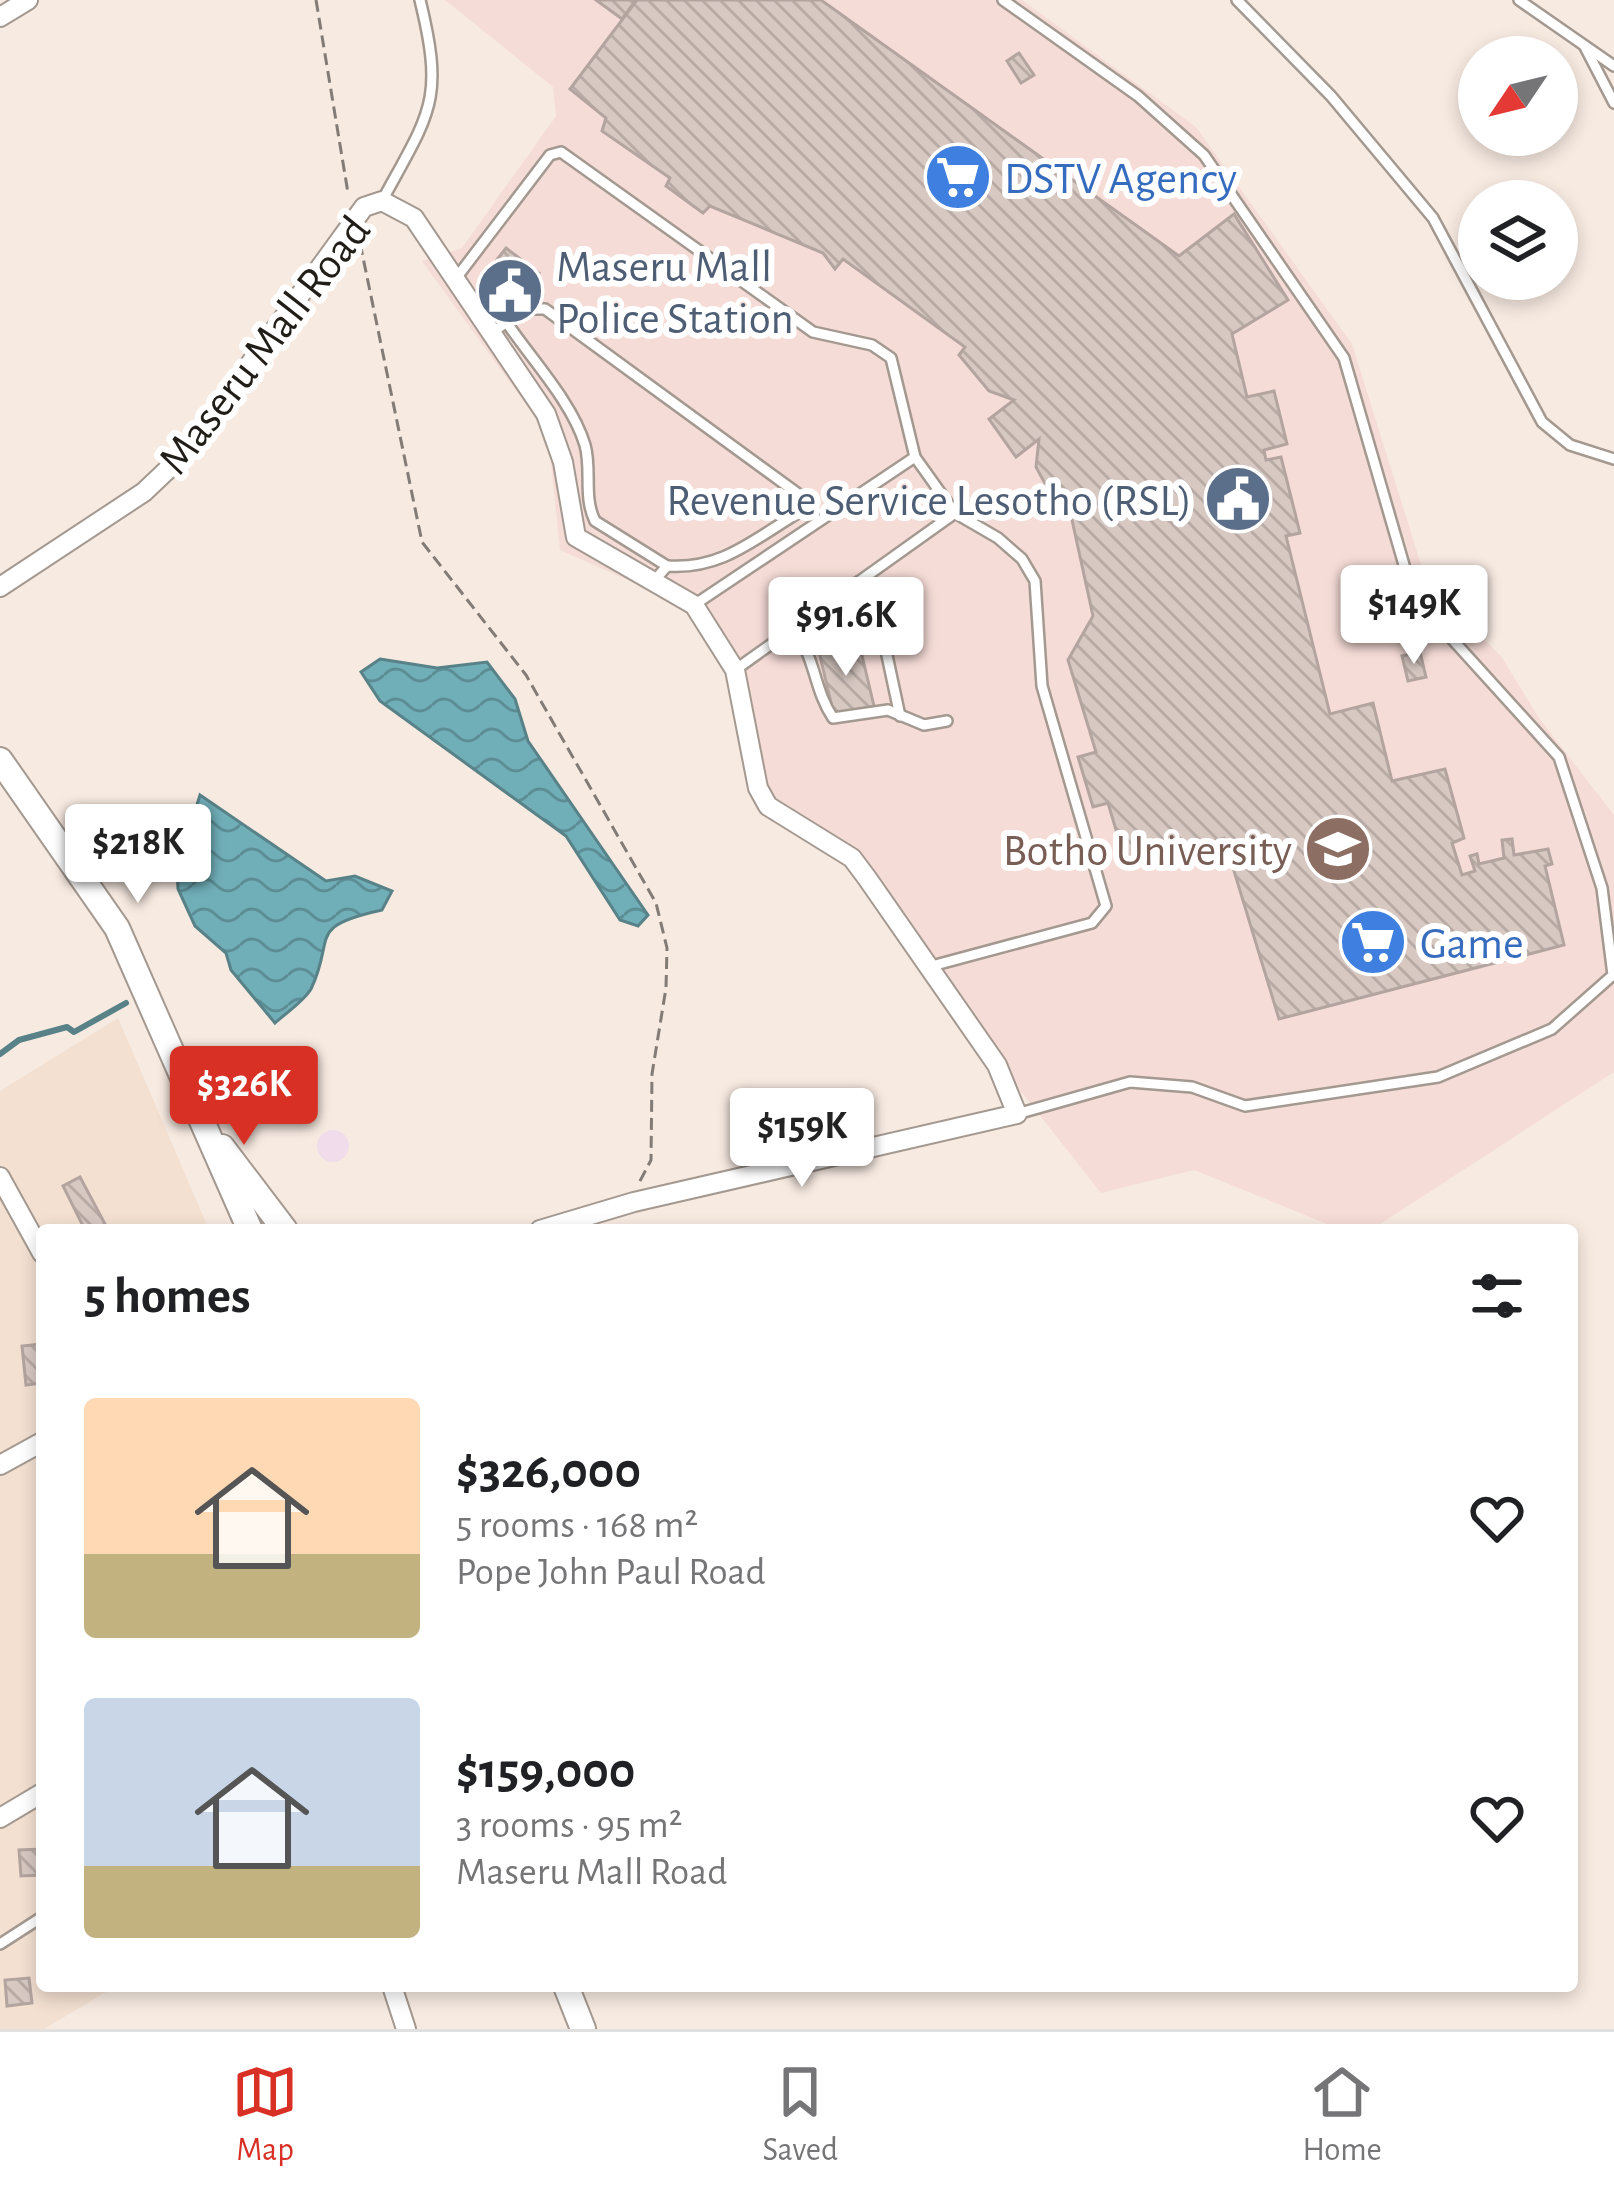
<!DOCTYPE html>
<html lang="en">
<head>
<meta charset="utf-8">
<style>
	:root { --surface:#fff; --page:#f2f2f2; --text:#202124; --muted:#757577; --line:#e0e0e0; --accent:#d93025 }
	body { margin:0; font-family:"Alegreya Sans",sans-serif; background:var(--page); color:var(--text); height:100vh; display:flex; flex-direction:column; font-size:45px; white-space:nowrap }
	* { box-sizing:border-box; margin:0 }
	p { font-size:39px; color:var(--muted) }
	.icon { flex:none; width:66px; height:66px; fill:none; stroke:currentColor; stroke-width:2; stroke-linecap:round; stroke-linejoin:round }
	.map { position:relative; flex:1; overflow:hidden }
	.drawer { position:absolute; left:36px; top:1224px; width:1542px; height:768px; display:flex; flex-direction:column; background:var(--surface); border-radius:12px; box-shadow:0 6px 18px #0003 }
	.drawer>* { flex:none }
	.needle { width:78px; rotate:235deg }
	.buttons { position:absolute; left:1458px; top:36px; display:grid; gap:24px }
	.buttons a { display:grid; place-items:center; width:120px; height:120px; border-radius:50%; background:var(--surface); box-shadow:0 6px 18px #0003; font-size:60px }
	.price { position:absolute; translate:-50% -102px; padding:0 27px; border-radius:12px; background:#fff; color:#222; font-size:39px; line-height:78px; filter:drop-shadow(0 3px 6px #0008) }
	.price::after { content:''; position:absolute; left:50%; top:72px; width:36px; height:27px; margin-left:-18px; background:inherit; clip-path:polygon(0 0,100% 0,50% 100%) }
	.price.on { background:var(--accent); color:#fff }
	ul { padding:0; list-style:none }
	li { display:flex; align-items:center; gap:36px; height:300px; padding:0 48px }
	li span { display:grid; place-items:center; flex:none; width:336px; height:240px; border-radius:12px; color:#555 }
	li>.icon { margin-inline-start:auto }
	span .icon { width:144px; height:144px; fill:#fffc; stroke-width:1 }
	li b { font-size:51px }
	h2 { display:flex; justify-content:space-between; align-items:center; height:144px; padding:0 48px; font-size:51px }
	.dock { display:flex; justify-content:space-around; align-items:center; height:168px; border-top:3px solid var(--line); background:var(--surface); font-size:33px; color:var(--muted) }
	.dock a { display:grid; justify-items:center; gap:6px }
	.dock .on { color:var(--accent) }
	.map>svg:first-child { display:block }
</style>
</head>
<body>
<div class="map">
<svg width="1614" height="2029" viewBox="0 0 1614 2029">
	<defs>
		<pattern id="water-waves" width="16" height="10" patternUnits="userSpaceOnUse" patternTransform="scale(3)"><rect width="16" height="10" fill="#70aeb8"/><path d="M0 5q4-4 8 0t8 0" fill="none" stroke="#5c8d95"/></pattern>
		<pattern id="building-back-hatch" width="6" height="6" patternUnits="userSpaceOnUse" patternTransform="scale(3)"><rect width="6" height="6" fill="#d7c8c2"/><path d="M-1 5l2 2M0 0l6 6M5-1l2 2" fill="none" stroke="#b8aba6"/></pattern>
	</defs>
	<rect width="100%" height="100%" fill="#f7eae1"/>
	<polygon fill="#f6dcd7" points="445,0 1022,0 1196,127 1352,344 1427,584 1501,656 1539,718 1614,815 1614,1072 1371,1230 1342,1230 1194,1170 1101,1193 907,947 848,858 756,809 730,670 691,608 560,550 548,435 422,261 462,248 556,116 553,87"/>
	<circle fill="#f0dceb" cx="333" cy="1146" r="16"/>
	<polygon fill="#f3e0d1" points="118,1018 209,1230 42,1230 42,1986 116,1986 44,2029 0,2029 0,1091"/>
	<g fill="url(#water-waves)" stroke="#588288" stroke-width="3">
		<polygon points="380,659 437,668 487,662 515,699 528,741 648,915 638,926 620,920 566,836 380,701 361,672"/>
		<path d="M200 795 326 881 355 876 392 891 382 910C305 927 336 937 311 989 304 1001 286 1013 275 1023L231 970 226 953 195 926 178 889 177 870Z"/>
	</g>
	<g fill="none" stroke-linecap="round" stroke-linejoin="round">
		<polyline stroke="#588288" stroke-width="6" points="0,1054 19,1040 67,1027 74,1032 126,1003"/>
	</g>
	<g fill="url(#building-back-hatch)" stroke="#b3a49f" stroke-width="3">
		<polygon points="596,0 636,0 622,19"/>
		<polygon points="637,0 821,0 1179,256 1234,214 1288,300 1232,334 1247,397 1274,391 1287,444 1264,450 1266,460 1281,457 1300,533 1286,536 1330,714 1373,703 1392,781 1445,769 1464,838 1452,843 1462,875 1475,871 1470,856 1477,854 1479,864 1504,858 1502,840 1512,839 1514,855 1548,849 1552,864 1545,866 1564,945 1279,1019 1224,838 1127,867 1108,803 1093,807 1078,757 1096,752 1068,660 1093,616 1067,497 1049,491 1036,467 1039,439 1016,457 989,419 1014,400 989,391 959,355 965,347 843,259 835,269 823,253 710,206 703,213 666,186 670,178 602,131 606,118 570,89"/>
		<polygon points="1019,53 1034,75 1021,83 1007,61"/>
		<polygon points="506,248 539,273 528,288 495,262"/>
		<polygon points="859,643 874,706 834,715 819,652"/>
		<polygon points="1420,652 1426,677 1408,681 1402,656"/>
		<polygon points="80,1177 105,1224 93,1230 85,1230 63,1186"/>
		<polygon points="42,1344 42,1383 26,1385 22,1346"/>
		<polygon points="42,1849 42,1875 21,1876 19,1850"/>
		<polygon points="29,1978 32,2003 7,2006 5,1980"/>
	</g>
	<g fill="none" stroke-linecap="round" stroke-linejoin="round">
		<g stroke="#a49990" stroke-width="14">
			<g id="service">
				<polyline points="1003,0 1138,96 1204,155 1344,358 1413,596 1559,757 1602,888 1613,975 1552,1029 1438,1077 1245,1106 1192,1087 1130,1082 1017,1114"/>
				<polyline points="1237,0 1331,96 1433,218 1542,422 1570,445 1614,459"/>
				<polyline points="1519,0 1614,66"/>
				<polyline points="1585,47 1614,103"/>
				<path d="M382 201C430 112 445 102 420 0"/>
				<polyline points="457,277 550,155 561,152 813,332 872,345 891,358 915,457 955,513 998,538 1022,559 1035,581 1042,686 1106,906 1092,923 928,967"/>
				<path d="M507 323C532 360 572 402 585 445 592 470 583 497 595 521L667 566"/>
				<path d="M490 334 525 309H545L801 496 798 513C753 540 721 570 667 566L654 581"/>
				<polyline points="858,582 882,632 900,716"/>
				<polyline points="694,605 915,457"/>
				<path d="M794 629C816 659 814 690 833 718L888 710 924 725 947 721"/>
				<polyline points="808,650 857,638 876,617"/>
				<polyline points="735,670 955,513"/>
				<polyline points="0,1944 42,1917"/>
			</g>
		</g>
		<g stroke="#a49990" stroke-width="22">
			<g id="minor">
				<polyline points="0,17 28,0"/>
				<polyline points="0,587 144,492 186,452 364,207 382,201 414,218 546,414 563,462 576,537 694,605 735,670 758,788 768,806 852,858 867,878 997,1065 1017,1114 634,1202 540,1230"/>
				<polyline points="0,1177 42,1253"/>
				<polyline points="0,1465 42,1442"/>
				<polyline points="0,1818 42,1793"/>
				<polyline points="392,1986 406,2029"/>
			</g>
		</g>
		<g stroke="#a49990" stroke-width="28">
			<g id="secondary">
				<polyline points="0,760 117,928 250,1230"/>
				<polyline points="222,1147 285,1230"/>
				<polyline points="566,1986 583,2029"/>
			</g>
		</g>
		<g stroke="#837b75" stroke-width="3" stroke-dasharray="12 6" stroke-linecap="butt">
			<polyline points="316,0 348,193"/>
			<polyline points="360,243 422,542 526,675 656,903 667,948 666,988 652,1074 651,1160 639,1183"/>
		</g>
		<use href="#service" stroke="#fff" stroke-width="9"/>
		<use href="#minor" stroke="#fff" stroke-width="18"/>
		<use href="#secondary" stroke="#fff" stroke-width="24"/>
	</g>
	<defs>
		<g id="supermarket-disc" transform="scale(3.45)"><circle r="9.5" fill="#3f7fe0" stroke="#fff"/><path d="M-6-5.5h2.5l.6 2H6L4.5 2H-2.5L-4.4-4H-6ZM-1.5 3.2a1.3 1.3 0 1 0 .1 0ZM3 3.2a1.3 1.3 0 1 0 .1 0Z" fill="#fff"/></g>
		<g id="civic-disc" transform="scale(3.45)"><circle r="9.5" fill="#5c6f8a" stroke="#fff"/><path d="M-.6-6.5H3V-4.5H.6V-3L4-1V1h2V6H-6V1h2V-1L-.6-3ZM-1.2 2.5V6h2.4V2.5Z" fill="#fff"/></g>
		<g id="university-disc" transform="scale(3.45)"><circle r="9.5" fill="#8d6e63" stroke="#fff"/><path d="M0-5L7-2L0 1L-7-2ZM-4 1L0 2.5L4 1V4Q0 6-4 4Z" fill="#fff"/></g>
	</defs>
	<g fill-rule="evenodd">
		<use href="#supermarket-disc" x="958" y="177"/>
		<use href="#civic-disc" x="510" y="291"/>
		<use href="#civic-disc" x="1238" y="499"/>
		<use href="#university-disc" x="1338" y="849"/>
		<use href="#supermarket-disc" x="1373" y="942"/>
	</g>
	<g text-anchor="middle" stroke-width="12" stroke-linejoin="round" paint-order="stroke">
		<g font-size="45" fill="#366cbe" stroke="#fff" text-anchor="start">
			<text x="1004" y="193">DSTV Agency</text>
			<text x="1420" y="958">Game</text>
		</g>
		<g font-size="45" fill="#4e5e75" stroke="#fff" text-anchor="start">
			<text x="556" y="281">Maseru Mall<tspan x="556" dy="52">Police Station</tspan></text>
			<text x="1192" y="515" text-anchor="end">Revenue Service Lesotho (RSL)</text>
		</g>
		<g font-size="45" fill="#211d19" stroke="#fff">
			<text transform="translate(263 344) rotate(-52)" y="16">Maseru Mall Road</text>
		</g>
		<g font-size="45" fill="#785e54" stroke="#fff" text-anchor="end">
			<text x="1292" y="865">Botho University</text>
		</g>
	</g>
</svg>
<div class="buttons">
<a><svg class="needle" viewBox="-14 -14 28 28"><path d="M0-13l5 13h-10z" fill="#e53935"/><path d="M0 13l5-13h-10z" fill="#757577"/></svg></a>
<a><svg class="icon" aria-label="layers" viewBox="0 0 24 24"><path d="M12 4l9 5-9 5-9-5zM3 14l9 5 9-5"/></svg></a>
</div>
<b class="price" style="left:1414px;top:667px">$149K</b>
<b class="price" style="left:846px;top:679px">$91.6K</b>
<b class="price" style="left:138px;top:906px">$218K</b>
<b class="price on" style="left:244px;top:1148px">$326K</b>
<b class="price" style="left:802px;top:1190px">$159K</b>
<section class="drawer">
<h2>5 homes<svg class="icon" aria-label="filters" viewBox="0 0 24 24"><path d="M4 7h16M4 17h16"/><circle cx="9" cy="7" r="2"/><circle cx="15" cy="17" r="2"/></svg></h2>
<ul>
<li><span style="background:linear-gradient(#ffd9b3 65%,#c2b280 0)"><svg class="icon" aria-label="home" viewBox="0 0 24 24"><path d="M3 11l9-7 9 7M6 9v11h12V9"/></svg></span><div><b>$326,000</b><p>5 rooms · 168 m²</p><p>Pope John Paul Road</p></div><svg class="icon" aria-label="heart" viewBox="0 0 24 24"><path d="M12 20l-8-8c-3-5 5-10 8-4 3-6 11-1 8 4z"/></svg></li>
<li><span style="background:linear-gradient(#c9d6e8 70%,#c2b280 0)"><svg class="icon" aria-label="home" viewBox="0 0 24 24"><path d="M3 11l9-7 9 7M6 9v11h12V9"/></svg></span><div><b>$159,000</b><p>3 rooms · 95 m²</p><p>Maseru Mall Road</p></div><svg class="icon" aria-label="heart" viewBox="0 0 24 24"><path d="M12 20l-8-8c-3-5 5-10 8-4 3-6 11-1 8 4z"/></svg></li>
</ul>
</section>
</div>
<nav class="dock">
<a class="on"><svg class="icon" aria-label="map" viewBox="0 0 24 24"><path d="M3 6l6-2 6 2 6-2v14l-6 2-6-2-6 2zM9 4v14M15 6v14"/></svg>Map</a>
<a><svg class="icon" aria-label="saved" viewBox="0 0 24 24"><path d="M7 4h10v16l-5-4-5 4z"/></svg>Saved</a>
<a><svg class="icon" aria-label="home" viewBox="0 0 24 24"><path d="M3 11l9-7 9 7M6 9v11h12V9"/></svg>Home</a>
</nav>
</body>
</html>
